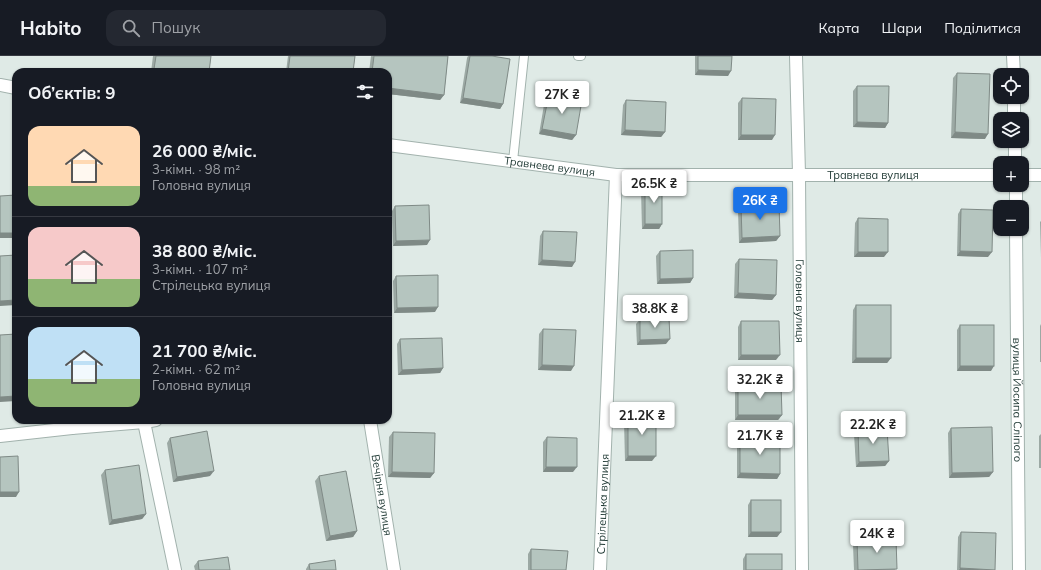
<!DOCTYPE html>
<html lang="uk">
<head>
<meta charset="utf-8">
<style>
	:root { --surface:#171b24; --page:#242831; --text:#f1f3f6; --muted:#9ea1a6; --line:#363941; --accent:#1a73e8 }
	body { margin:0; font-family:Mulish,sans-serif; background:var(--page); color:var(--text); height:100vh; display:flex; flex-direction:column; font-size:15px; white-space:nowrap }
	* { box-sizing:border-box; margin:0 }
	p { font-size:13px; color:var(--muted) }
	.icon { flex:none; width:22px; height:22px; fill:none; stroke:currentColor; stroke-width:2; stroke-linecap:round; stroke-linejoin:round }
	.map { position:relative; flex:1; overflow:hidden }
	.details { position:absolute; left:12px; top:12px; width:380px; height:356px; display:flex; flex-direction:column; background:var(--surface); border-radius:12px; box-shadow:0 1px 3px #0004 }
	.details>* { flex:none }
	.controls { position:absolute; left:993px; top:12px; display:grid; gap:8px }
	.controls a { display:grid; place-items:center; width:36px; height:36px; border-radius:8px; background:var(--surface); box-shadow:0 1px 3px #0004; font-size:20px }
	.price { position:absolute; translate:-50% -34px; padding:0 9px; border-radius:4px; background:#fff; color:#222; font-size:13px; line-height:26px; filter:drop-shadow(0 1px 2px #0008) }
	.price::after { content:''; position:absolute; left:50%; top:24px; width:12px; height:9px; margin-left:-6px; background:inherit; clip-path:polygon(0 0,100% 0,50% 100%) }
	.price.active { background:var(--accent); color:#fff }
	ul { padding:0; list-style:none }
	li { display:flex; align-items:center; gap:12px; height:100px; padding:0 16px }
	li+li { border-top:1px solid var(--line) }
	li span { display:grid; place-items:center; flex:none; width:112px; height:80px; border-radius:12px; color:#555 }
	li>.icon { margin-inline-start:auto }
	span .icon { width:48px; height:48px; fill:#fffc; stroke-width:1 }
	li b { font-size:17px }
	h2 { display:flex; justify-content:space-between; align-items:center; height:48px; padding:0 16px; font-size:17px }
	header { display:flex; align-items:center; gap:24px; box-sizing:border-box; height:56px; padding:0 20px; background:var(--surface); border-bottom:1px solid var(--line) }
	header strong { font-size:19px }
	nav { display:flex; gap:22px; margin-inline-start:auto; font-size:14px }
	.search { width:280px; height:36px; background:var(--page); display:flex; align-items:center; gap:10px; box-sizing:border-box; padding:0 14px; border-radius:12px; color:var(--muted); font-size:15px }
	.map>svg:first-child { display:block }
</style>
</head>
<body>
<header>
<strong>Habito</strong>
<div class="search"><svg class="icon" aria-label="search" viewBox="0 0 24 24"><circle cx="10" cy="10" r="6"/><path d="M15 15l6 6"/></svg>Пошук</div>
<nav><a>Карта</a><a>Шари</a><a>Поділитися</a></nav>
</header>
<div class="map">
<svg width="1041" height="514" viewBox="0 0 1041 514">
	<rect width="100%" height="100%" fill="#dfeae6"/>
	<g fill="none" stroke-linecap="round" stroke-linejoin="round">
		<g stroke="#a2b2ad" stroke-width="10">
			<g id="service">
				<polyline points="578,0 581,0"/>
				<polyline points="513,105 524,0"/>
			</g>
		</g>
		<g stroke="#a2b2ad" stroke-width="14">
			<g id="minor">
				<path id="s1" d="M796 0 799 118 802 514"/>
				<polyline points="1013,0 1014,19"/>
				<polyline points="0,29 16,32"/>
				<polyline points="1014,41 1014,63"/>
				<polyline points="1015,85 1015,107"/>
				<path id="s2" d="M388 89 616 119H1000"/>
				<polyline points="1022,119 1041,119"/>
				<polyline points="1016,129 1016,151"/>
				<path id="s3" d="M1016 173 1019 514"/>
				<path id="s4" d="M370 364 394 514"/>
				<polyline points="144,366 175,514"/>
				<polyline points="72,372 144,366 156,364"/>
				<polyline points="0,380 72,372 71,366"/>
				<path id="s5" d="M600 514 616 119"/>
			</g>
		</g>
		<use href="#service" stroke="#fff" stroke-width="8"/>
		<use href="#minor" stroke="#fff" stroke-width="12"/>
	</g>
	<g fill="#9ca9a4">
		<polygon points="153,0 211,0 209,16 151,16"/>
		<polygon points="288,0 355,0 353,16 286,16"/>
		<polygon points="371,0 448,0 444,39 440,44 388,38 388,16 369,16"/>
		<polygon points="468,0 492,0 503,48 500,53 460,47 467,2"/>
		<polygon points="695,0 732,0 728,20 695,19"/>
		<polygon points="957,17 985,83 951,82 953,22"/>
		<polygon points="857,30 888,67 885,72 853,71 853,35"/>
		<polygon points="549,38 576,79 572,84 539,78 545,43"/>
		<polygon points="742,42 772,84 738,84 738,47"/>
		<polygon points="626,44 665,76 661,81 621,79 623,49"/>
		<polygon points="645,129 662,168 659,173 642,173 641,134"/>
		<polygon points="395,150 427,189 393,190 392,155"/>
		<polygon points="741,150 780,180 776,185 739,187 738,155"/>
		<polygon points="961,153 988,201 957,200 958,158"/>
		<polygon points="858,162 884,201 854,201 855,167"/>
		<polygon points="1041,165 1041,201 1040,166"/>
		<polygon points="543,175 572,211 538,209 540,180"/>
		<polygon points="660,195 693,222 690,227 657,228 656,200"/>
		<polygon points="739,203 776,239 772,244 734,242 735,208"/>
		<polygon points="396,220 435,256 394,257 393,225"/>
		<polygon points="856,249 891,302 887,307 852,307 853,254"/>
		<polygon points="640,263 666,288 637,289 636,268"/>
		<polygon points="741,265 776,304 738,304 738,271"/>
		<polygon points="1041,268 1041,306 1040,306 1040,270"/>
		<polygon points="960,269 991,315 957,315 957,274"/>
		<polygon points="543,273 571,315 538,314 539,278"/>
		<polygon points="400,283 443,312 440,317 398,319 397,288"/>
		<polygon points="738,329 782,359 778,364 735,364 735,334"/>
		<polygon points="628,360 652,405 625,405 624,365"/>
		<polygon points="951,372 993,416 989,421 949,422 948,377"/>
		<polygon points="858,373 889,405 885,410 856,411 854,378"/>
		<polygon points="393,376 434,417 430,422 388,421 389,381"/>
		<polygon points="1041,378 1041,412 1039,412 1039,380"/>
		<polygon points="547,381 573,416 543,416 543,386"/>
		<polygon points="170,382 210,420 173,426 167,387"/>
		<polygon points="740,383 780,418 777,423 737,422 737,389"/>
		<polygon points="105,414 146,458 142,463 109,469 101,419"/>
		<polygon points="319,420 357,475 353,481 326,485 315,425"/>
		<polygon points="751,444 781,476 777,481 748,481 748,449"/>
		<polygon points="961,476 995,514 957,514 958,481"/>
		<polygon points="857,484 896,514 854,514 853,489"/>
		<polygon points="531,493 566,514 528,514 528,498"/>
		<polygon points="746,498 782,514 743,514 743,503"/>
		<polygon points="198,505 230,514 195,514 194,510"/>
		<polygon points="309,508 336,514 306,514 306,513"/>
	</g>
	<g fill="#7f8a86">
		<polygon points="154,13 176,16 152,16"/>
		<polygon points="698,14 731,15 728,20 695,19"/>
		<polygon points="388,32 444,39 440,44 388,38"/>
		<polygon points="463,42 503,48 500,53 460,47"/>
		<polygon points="857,66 888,67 885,72 853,71"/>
		<polygon points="542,73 576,79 572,84 539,78"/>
		<polygon points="625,74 665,76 661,81 621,79"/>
		<polygon points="955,76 988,78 985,83 951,82"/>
		<polygon points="741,79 775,79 772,84 738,84"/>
		<polygon points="645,168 662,168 659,173 642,173"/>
		<rect x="0" y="177" width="16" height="5"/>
		<polygon points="780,180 776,185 739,187 742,182"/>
		<polygon points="430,184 427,189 393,190 396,185"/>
		<polygon points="960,195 992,196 988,201 957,200"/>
		<polygon points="858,196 888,196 884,201 854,201"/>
		<polygon points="542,204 575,206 572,211 538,209"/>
		<polygon points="693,222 690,227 657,228 660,223"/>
		<polygon points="738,237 776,239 772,244 734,242"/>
		<polygon points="16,244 16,249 0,250 0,245"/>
		<polygon points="438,251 435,256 394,257 397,252"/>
		<polygon points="670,283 666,288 637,289 640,284"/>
		<polygon points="741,299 780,299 776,304 738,304"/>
		<polygon points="856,302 891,302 887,307 852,307"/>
		<polygon points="542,309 574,310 571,315 538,314"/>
		<polygon points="960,310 994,310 991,315 957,315"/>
		<polygon points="443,312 440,317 398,319 402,314"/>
		<polygon points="16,340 16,345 0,346 0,341"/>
		<polygon points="738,359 782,359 778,364 735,364"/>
		<polygon points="628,400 656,400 652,405 625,405"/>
		<polygon points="889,405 885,410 856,411 859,406"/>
		<polygon points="546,411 577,411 573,416 543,416"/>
		<polygon points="214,415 210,420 173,426 177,421"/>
		<polygon points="392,416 434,417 430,422 388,421"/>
		<polygon points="993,416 989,421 949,422 952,417"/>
		<polygon points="740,417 780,418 777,423 737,422"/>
		<polygon points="0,436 19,436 16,441 0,441"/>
		<polygon points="146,458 142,463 109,469 112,464"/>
		<polygon points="357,475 353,481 326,485 330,480"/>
		<polygon points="751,476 781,476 777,481 748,481"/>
		<polygon points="960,512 995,514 959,514"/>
	</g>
	<g fill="#b5c5bf" stroke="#7f8a86">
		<polygon points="156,0 211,0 209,16 176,16 154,13"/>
		<polygon points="290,0 355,0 353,16 288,16"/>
		<polygon points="374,0 448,0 444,39 388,32 388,16 372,16"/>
		<polygon points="470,0 492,0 510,3 503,48 463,42"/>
		<polygon points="698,0 732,0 731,15 698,14"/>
		<polygon points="957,17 990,18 988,78 955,76"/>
		<polygon points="857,30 889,30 888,67 857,66"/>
		<polygon points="549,38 582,44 576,79 542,73"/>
		<polygon points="742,42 776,43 775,79 741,79"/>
		<polygon points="626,44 666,46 665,76 625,74"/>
		<rect x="645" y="129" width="17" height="39"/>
		<polygon points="16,139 16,177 0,177 0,140"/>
		<polygon points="779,148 780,180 742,182 741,150"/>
		<polygon points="429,149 430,184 396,185 395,150"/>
		<polygon points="961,153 993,154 992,196 960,195"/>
		<polygon points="858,162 888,163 888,196 858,196"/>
		<polygon points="543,175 577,176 575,206 542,204"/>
		<polygon points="693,194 693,222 660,223 660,195"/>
		<polygon points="16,199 16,244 0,245 0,200"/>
		<polygon points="739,203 777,204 776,239 738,237"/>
		<polygon points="438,219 438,251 397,252 396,220"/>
		<rect x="856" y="249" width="35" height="53"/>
		<polygon points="669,262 670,283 640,284 640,263"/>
		<polygon points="741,265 779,265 780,299 741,299"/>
		<rect x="960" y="269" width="34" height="41"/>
		<polygon points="543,273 576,274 574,310 542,309"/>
		<polygon points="16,278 16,340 0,341 0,279"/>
		<polygon points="442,282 443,312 402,314 400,283"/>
		<polygon points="781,328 782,359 738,359 738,329"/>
		<rect x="628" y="360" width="28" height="40"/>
		<polygon points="992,371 993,416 952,417 951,372"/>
		<polygon points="887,372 889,405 859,406 858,373"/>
		<polygon points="207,375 214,415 177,421 170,382"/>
		<polygon points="393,376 435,377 434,417 392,416"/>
		<polygon points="547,381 577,382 577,411 546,411"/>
		<polygon points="740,383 780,384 780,418 740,417"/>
		<polygon points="18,400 19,436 0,436 0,401"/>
		<polygon points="139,409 146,458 112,464 105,414"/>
		<polygon points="346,415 357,475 330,480 319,420"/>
		<rect x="751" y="444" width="30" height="32"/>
		<polygon points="961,476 996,477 995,514 960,512"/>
		<polygon points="896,483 897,513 858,514 857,484"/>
		<polygon points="531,493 568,495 566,514 531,514"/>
		<rect x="746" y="498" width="36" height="16"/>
		<polygon points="228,501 230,514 199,514 198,505"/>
		<polygon points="335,504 336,514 310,514 309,508"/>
	</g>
	<g text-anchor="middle" stroke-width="4" stroke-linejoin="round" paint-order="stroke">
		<g font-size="11" fill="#203a35" stroke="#f0f7f4">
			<text dy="4" stroke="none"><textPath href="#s2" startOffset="163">Травнева вулиця</textPath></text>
			<text dy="4" stroke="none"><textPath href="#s2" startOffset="487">Травнева вулиця</textPath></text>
			<text dy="4" stroke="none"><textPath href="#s1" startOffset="245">Головна вулиця</textPath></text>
			<text dy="4" stroke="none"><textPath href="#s3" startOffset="171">вулиця Йосипа Сліпого</textPath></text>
			<text dy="4" stroke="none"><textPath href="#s4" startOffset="76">Вечірня вулиця</textPath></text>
			<text dy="4" stroke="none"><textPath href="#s5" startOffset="66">Стрілецька вулиця</textPath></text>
		</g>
	</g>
</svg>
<div class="controls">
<a><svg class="icon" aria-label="locate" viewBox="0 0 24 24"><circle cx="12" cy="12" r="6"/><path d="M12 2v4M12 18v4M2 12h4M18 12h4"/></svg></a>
<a><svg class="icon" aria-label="layers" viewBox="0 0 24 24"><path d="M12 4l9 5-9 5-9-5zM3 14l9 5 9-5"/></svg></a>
<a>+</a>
<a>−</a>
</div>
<b class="price" style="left:562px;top:59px">27K ₴</b>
<b class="price" style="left:654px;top:148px">26.5K ₴</b>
<b class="price active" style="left:760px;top:165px">26K ₴</b>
<b class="price" style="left:655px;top:273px">38.8K ₴</b>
<b class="price" style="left:760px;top:344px">32.2K ₴</b>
<b class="price" style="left:642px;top:380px">21.2K ₴</b>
<b class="price" style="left:873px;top:389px">22.2K ₴</b>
<b class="price" style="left:760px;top:400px">21.7K ₴</b>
<b class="price" style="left:877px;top:498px">24K ₴</b>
<section class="details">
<h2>Об’єктів: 9<svg class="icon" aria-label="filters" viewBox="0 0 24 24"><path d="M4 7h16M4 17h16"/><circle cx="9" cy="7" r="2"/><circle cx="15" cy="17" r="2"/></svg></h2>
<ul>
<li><span style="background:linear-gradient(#ffd9b3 75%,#8fb573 0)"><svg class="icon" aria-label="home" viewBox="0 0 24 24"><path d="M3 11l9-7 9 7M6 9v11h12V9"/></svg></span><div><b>26 000 ₴/міс.</b><p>3-кімн. · 98 m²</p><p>Головна вулиця</p></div></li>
<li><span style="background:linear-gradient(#f6c9c9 65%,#8fb573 0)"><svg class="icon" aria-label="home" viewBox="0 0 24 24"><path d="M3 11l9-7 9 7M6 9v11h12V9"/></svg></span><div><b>38 800 ₴/міс.</b><p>3-кімн. · 107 m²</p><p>Стрілецька вулиця</p></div></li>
<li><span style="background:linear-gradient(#bfe0f5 65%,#8fb573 0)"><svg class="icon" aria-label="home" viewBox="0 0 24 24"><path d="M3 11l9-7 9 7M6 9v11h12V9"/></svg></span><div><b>21 700 ₴/міс.</b><p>2-кімн. · 62 m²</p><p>Головна вулиця</p></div></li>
</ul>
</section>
</div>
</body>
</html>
